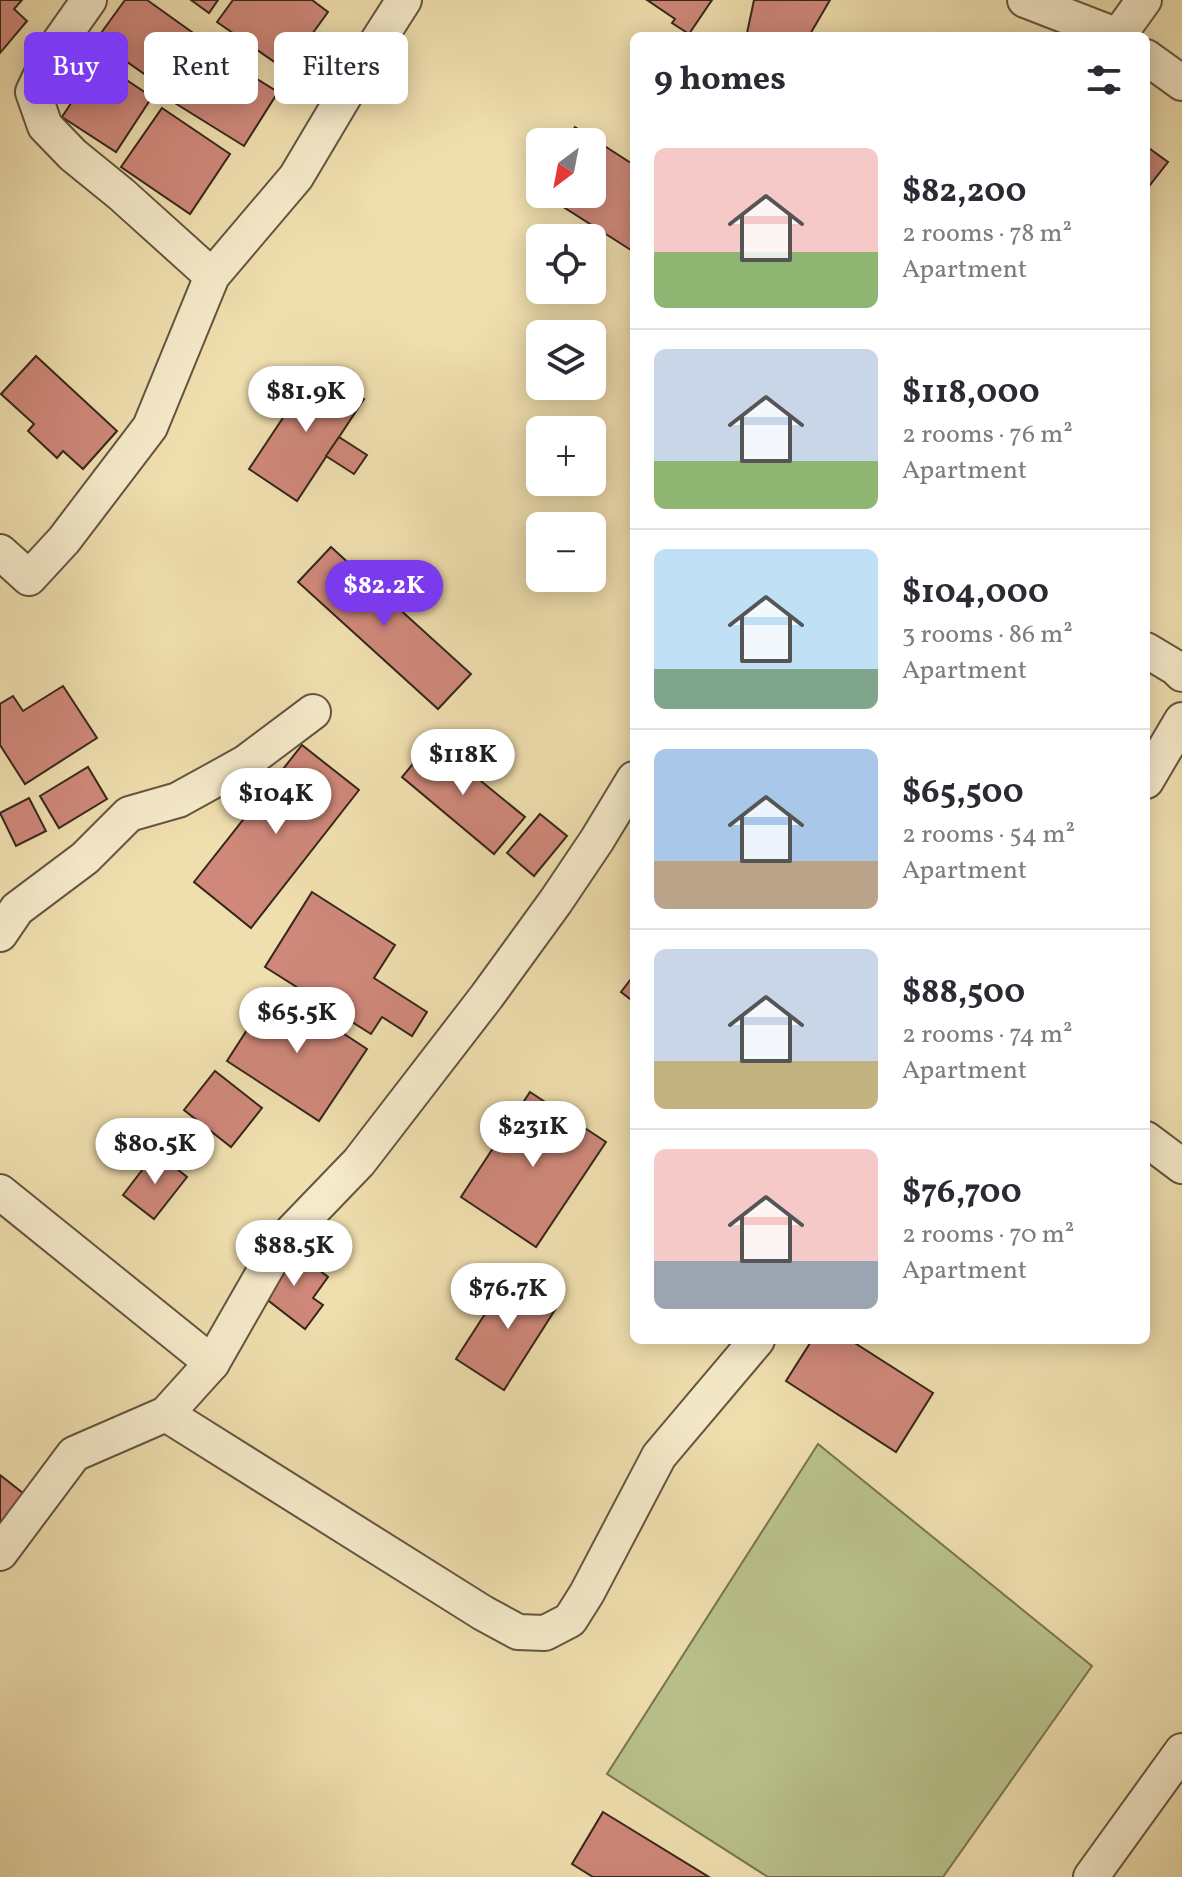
<!DOCTYPE html>
<html lang="en">
<head>
<meta charset="utf-8">
<style>
	:root { --surface:#fff; --page:#f7f7f7; --text:#2b2b33; --muted:#7c7c81; --line:#e1e1e2; --accent:#7c3aed }
	body { margin:0; font-family:Vollkorn,serif; background:var(--page); color:var(--text); height:100vh; display:flex; flex-direction:column; font-size:30px; white-space:nowrap }
	* { box-sizing:border-box; margin:0 }
	p { font-size:26px; color:var(--muted) }
	.icon { flex:none; width:44px; height:44px; fill:none; stroke:currentColor; stroke-width:2; stroke-linecap:round; stroke-linejoin:round }
	.map { position:relative; flex:1; overflow:hidden }
	.details { position:absolute; left:630px; top:32px; width:520px; height:1312px; display:flex; flex-direction:column; background:var(--surface); border-radius:12px; box-shadow:0 4px 20px #0003 }
	.details>* { flex:none }
	.top-card { position:absolute; left:24px; top:32px; width:486px; height:72px; display:flex; gap:16px }
	.needle { width:52px; rotate:212deg }
	.controls { position:absolute; left:526px; top:128px; display:grid; gap:16px }
	.controls a { display:grid; place-items:center; width:80px; height:80px; border-radius:12px; background:var(--surface); box-shadow:0 4px 20px #0003; font-size:40px }
	.price { position:absolute; translate:-50% -68px; padding:0 18px; border-radius:28px; background:#fff; color:#222; font-size:26px; line-height:52px; filter:drop-shadow(0 2px 4px #0008) }
	.price::after { content:''; position:absolute; left:50%; top:48px; width:24px; height:18px; margin-left:-12px; background:inherit; clip-path:polygon(0 0,100% 0,50% 100%) }
	.price.current { background:var(--accent); color:#fff }
	ul { padding:0; list-style:none }
	li { display:flex; align-items:center; gap:24px; height:200px; padding:0 24px }
	li+li { border-top:2px solid var(--line) }
	li span { display:grid; place-items:center; flex:none; width:224px; height:160px; border-radius:12px; color:#555 }
	li>.icon { margin-inline-start:auto }
	span .icon { width:96px; height:96px; fill:#fffc; stroke-width:1 }
	li b { font-size:34px }
	h2 { display:flex; justify-content:space-between; align-items:center; height:96px; padding:0 24px; font-size:34px }
	.tag { padding:0 28px; border-radius:12px; background:var(--surface); box-shadow:0 4px 20px #0003; font-size:28px; line-height:72px }
	.tag.current { background:var(--accent); color:#fff }
	.map>svg:first-child { display:block }
</style>
</head>
<body>
<div class="map">
<svg width="1182" height="1877" viewBox="0 0 1182 1877">
	<rect width="100%" height="100%" fill="#efdeae"/>
	<filter id="stains"><feTurbulence type="fractalNoise" baseFrequency=".0025" numOctaves="4"/><feColorMatrix values="0 0 0 0 .2 0 0 0 0 .09 0 0 0 0 .02 0 0 0 .5 -.17"/></filter>
	<radialGradient id="worn" r=".72"><stop offset=".6" stop-color="#630" stop-opacity="0"/><stop offset="1" stop-color="#630" stop-opacity=".3"/></radialGradient>
	<polygon fill="#b9c18b" stroke="#787453" stroke-width="2" points="818,1444 1092,1666 943,1877 768,1877 607,1774"/>
	<g fill="#cf887a" stroke="#36271b" stroke-width="2">
		<polygon points="0,0 22,0 14,9 27,21 0,53"/>
		<polygon points="125,0 147,0 196,35 160,85 96,40"/>
		<polygon points="191,0 218,0 209,13"/>
		<polygon points="233,0 312,0 328,12 286,70 217,22"/>
		<polygon points="647,0 712,0 689,34 672,23 675,19"/>
		<polygon points="754,0 830,0 809,36 751,36 747,33"/>
		<polygon points="204,46 278,92 244,146 170,100"/>
		<polygon points="89,55 152,97 116,152 62,117 77,94 67,87"/>
		<polygon points="162,108 230,154 190,214 121,167"/>
		<polygon points="575,127 634,165 634,252 543,194 592,194 592,142 565,142"/>
		<polygon points="1146,146 1168,162 1146,190"/>
		<polygon points="36,356 117,431 83,469 63,451 57,458 28,431 34,424 1,394"/>
		<polygon points="316,368 364,399 297,501 249,469"/>
		<polygon points="339,437 367,455 354,474 326,456"/>
		<polygon points="331,547 471,674 438,709 298,582"/>
		<polygon points="63,686 97,738 25,784 0,745 0,704 13,696 23,711"/>
		<polygon points="432,741 525,817 494,854 402,777"/>
		<polygon points="302,745 359,790 251,928 194,882"/>
		<polygon points="88,767 107,799 59,828 40,796"/>
		<polygon points="29,798 46,831 16,846 0,813"/>
		<polygon points="540,814 567,836 534,876 507,853"/>
		<polygon points="312,892 395,945 374,978 427,1012 412,1036 382,1017 371,1034 265,967"/>
		<polygon points="634,975 634,1002 621,992"/>
		<polygon points="274,988 367,1049 319,1121 227,1061"/>
		<polygon points="215,1071 262,1108 231,1147 184,1110"/>
		<polygon points="530,1092 606,1142 536,1247 461,1197"/>
		<polygon points="156,1152 187,1177 154,1219 123,1195"/>
		<polygon points="290,1247 328,1277 313,1298 323,1305 305,1329 256,1291"/>
		<polygon points="512,1272 560,1302 504,1390 456,1359"/>
		<polygon points="812,1340 850,1340 933,1393 896,1452 786,1381"/>
		<polygon points="0,1475 28,1497 6,1525 0,1520"/>
		<polygon points="603,1812 709,1877 593,1877 572,1864"/>
	</g>
	<g fill="none" stroke-linecap="round" stroke-linejoin="round">
		<g stroke="#645540" stroke-width="38">
			<g id="street">
				<polyline points="89,0 51,54 33,92 45,126 73,155 121,194 212,276"/>
				<polyline points="1025,0 1118,36"/>
				<polyline points="1118,36 1144,0"/>
				<polyline points="1146,57 1182,83"/>
				<polyline points="0,552 29,578 64,540 150,427 212,276 296,177 365,61 404,0"/>
				<polyline points="1146,650 1176,668 1182,674"/>
				<polyline points="1146,781 1182,720"/>
				<polyline points="0,934 17,909 85,858 129,814 178,800 245,763 313,712"/>
				<polyline points="1146,1139 1182,1166"/>
				<polyline points="0,1192 212,1363"/>
				<polyline points="166,1414 483,1613 518,1632 545,1633 570,1620 587,1593 659,1456 757,1340"/>
				<polyline points="0,1553 74,1454 166,1414 212,1363 280,1244 359,1162 487,996 556,901 597,840 634,779"/>
				<polyline points="1091,1877 1182,1751"/>
			</g>
		</g>
		<use href="#street" stroke="#f5eaca" stroke-width="34"/>
	</g>
	<rect width="100%" height="100%" filter="url(#stains)"/>
	<rect width="100%" height="100%" fill="url(#worn)"/>
</svg>
<div class="controls">
<a><svg class="needle" viewBox="-14 -14 28 28"><path d="M0-13l5 13h-10z" fill="#e53935"/><path d="M0 13l5-13h-10z" fill="#7c7c81"/></svg></a>
<a><svg class="icon" aria-label="locate" viewBox="0 0 24 24"><circle cx="12" cy="12" r="6"/><path d="M12 2v4M12 18v4M2 12h4M18 12h4"/></svg></a>
<a><svg class="icon" aria-label="layers" viewBox="0 0 24 24"><path d="M12 4l9 5-9 5-9-5zM3 14l9 5 9-5"/></svg></a>
<a>+</a>
<a>−</a>
</div>
<b class="price" style="left:306px;top:434px">$81.9K</b>
<b class="price current" style="left:384px;top:628px">$82.2K</b>
<b class="price" style="left:463px;top:797px">$118K</b>
<b class="price" style="left:276px;top:836px">$104K</b>
<b class="price" style="left:297px;top:1055px">$65.5K</b>
<b class="price" style="left:533px;top:1169px">$231K</b>
<b class="price" style="left:155px;top:1186px">$80.5K</b>
<b class="price" style="left:294px;top:1288px">$88.5K</b>
<b class="price" style="left:508px;top:1331px">$76.7K</b>
<div class="top-card">
<a class="tag current">Buy</a>
<a class="tag">Rent</a>
<a class="tag">Filters</a>
</div>
<section class="details">
<h2>9 homes<svg class="icon" aria-label="filters" viewBox="0 0 24 24"><path d="M4 7h16M4 17h16"/><circle cx="9" cy="7" r="2"/><circle cx="15" cy="17" r="2"/></svg></h2>
<ul>
<li><span style="background:linear-gradient(#f6c9c9 65%,#8fb573 0)"><svg class="icon" aria-label="home" viewBox="0 0 24 24"><path d="M3 11l9-7 9 7M6 9v11h12V9"/></svg></span><div><b>$82,200</b><p>2 rooms · 78 m²</p><p>Apartment</p></div></li>
<li><span style="background:linear-gradient(#c9d6e8 70%,#8fb573 0)"><svg class="icon" aria-label="home" viewBox="0 0 24 24"><path d="M3 11l9-7 9 7M6 9v11h12V9"/></svg></span><div><b>$118,000</b><p>2 rooms · 76 m²</p><p>Apartment</p></div></li>
<li><span style="background:linear-gradient(#bfe0f5 75%,#7fa58c 0)"><svg class="icon" aria-label="home" viewBox="0 0 24 24"><path d="M3 11l9-7 9 7M6 9v11h12V9"/></svg></span><div><b>$104,000</b><p>3 rooms · 86 m²</p><p>Apartment</p></div></li>
<li><span style="background:linear-gradient(#a9c7e8 70%,#b9a48a 0)"><svg class="icon" aria-label="home" viewBox="0 0 24 24"><path d="M3 11l9-7 9 7M6 9v11h12V9"/></svg></span><div><b>$65,500</b><p>2 rooms · 54 m²</p><p>Apartment</p></div></li>
<li><span style="background:linear-gradient(#c9d6e8 70%,#c2b280 0)"><svg class="icon" aria-label="home" viewBox="0 0 24 24"><path d="M3 11l9-7 9 7M6 9v11h12V9"/></svg></span><div><b>$88,500</b><p>2 rooms · 74 m²</p><p>Apartment</p></div></li>
<li><span style="background:linear-gradient(#f6c9c9 70%,#9aa5b1 0)"><svg class="icon" aria-label="home" viewBox="0 0 24 24"><path d="M3 11l9-7 9 7M6 9v11h12V9"/></svg></span><div><b>$76,700</b><p>2 rooms · 70 m²</p><p>Apartment</p></div></li>
</ul>
</section>
</div>
</body>
</html>
